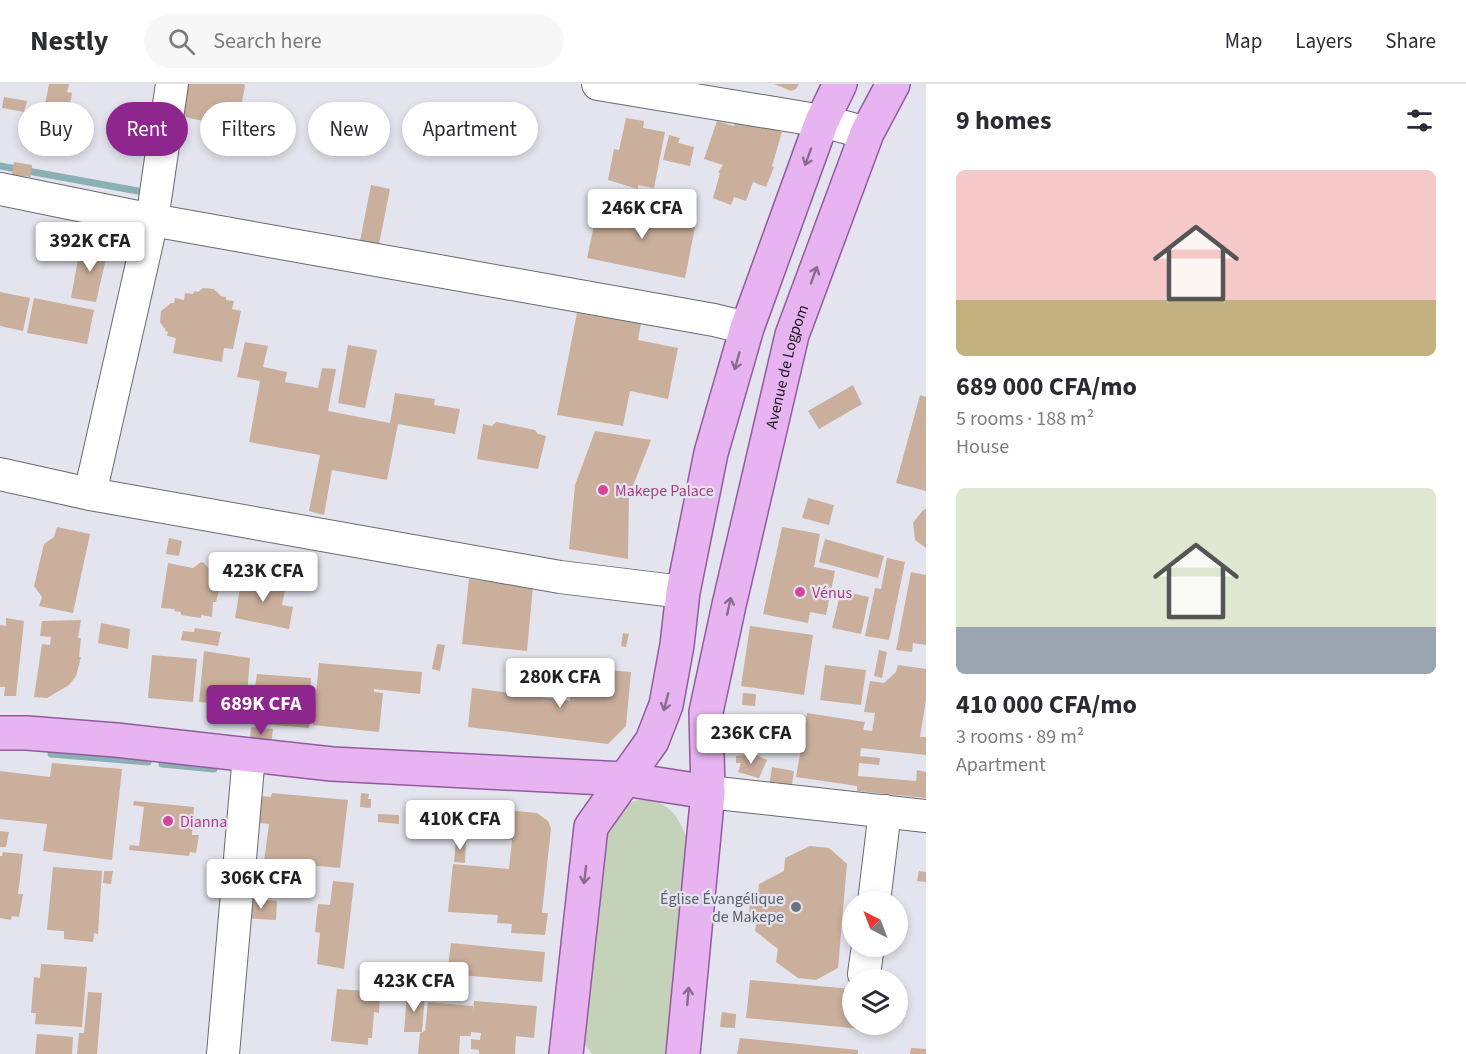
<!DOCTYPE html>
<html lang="en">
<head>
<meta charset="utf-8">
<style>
	:root { --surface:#fff; --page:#f7f7f7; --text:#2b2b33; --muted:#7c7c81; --line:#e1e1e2; --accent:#8d278d }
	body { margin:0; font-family:"Source Sans 3",sans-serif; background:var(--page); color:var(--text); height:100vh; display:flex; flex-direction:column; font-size:22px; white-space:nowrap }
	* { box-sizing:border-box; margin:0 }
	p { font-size:20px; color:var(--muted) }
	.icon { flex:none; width:33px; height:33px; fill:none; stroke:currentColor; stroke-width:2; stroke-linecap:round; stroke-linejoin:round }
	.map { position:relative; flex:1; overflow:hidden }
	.drawer { display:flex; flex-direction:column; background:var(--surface); width:540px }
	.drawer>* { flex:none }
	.guide { position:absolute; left:18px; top:18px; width:570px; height:54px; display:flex; gap:12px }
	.needle { width:39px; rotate:318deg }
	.fabs { position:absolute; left:842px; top:807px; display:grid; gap:12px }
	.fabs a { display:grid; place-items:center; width:66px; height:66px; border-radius:50%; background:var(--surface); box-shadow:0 3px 9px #0003; font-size:30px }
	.price { position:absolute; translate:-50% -51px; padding:0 14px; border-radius:6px; background:#fff; color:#222; font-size:20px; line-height:39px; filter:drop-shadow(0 2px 3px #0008) }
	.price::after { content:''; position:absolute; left:50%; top:36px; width:18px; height:14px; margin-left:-9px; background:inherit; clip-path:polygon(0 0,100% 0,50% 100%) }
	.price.current { background:var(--accent); color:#fff }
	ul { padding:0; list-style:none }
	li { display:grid; align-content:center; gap:12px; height:318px; padding:0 30px }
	li span { display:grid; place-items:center; height:186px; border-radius:9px; color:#555 }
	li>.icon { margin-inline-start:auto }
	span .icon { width:108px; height:108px; fill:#fffc; stroke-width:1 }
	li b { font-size:26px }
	h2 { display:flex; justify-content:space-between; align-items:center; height:72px; padding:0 30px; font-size:26px }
	.pill { padding:0 21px; border-radius:27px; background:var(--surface); box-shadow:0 3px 9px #0003; font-size:21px; line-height:54px }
	.pill.current { background:var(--accent); color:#fff }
	header { display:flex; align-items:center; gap:36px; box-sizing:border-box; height:84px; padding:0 30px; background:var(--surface); border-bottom:2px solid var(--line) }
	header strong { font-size:28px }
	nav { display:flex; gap:33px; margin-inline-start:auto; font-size:21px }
	.search { width:420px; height:54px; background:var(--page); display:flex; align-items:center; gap:15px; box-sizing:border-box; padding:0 21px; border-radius:33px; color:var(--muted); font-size:22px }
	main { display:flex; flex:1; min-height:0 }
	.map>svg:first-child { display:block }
</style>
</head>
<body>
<header>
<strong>Nestly</strong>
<div class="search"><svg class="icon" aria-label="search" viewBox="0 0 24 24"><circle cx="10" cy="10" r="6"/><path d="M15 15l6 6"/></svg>Search here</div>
<nav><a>Map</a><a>Layers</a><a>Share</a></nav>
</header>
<main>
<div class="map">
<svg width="926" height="970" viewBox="0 0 926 970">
	<rect width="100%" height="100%" fill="#e4e4ee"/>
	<path fill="#c3d2b8" d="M642 715C669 717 678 732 687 755L668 970H592L583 958 602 748 624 720Z"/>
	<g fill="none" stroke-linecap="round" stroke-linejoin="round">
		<g stroke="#8ab0b4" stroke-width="7">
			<polyline points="0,82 138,107"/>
			<polyline points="51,670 148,678"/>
			<polyline points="162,680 214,685"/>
		</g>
	</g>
	<g fill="#caaf9c">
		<polygon points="49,0 69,0 67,8 72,9 69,26 45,21"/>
		<polygon points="182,0 244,0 245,2 237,44 175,31"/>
		<polygon points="774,0 799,0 796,5 791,7"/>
		<polygon points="4,13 27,17 24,28 2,24"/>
		<polygon points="738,27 779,41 777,47 782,48 772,82 774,83 766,103 753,98 746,117 734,113 731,121 713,114 720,89 718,88 723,81 704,75 717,37 734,42"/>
		<polygon points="626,34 644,37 643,44 665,48 654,104 638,101 638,105 608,96 614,65 619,66"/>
		<polygon points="669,51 680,54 678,59 694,63 690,82 663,76"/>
		<polygon points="14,78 32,81 31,93 12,91"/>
		<polygon points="371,101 390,105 379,160 360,157"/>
		<polygon points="599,118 696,138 685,194 587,174"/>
		<polygon points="89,156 104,160 103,164 108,166 96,218 71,214 78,175 85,177"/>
		<polygon points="203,204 214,205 221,212 226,213 226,216 234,217 232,225 241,227 233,265 224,264 222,278 173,269 176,254 167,252 168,248 165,247 165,245 160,238 161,227 171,219 174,219 175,214 184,216 185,209 193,210 194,207 198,208"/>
		<polygon points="0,208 30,214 23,247 0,242"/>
		<polygon points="34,214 94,226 87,260 27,249"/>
		<polygon points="577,229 641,239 638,256 678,264 668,315 630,307 623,342 557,331"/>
		<polygon points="245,258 268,262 263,283 287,288 285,298 318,304 322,284 336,285 328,327 390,339 395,309 435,315 434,321 460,325 455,350 398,340 387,396 332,386 324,431 309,427 320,371 249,358 260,297 237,293"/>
		<polygon points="348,261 377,266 365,324 338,319"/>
		<polygon points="853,301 862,320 819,345 808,327"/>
		<polygon points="920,311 926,313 926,407 896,399"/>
		<polygon points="496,338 535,346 538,350 546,352 538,385 477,375 483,340 492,342"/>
		<polygon points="595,347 651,356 629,412 628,475 569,465 575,401"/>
		<polygon points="808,414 834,421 829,441 802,434"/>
		<polygon points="926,425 926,464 915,456 913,439 923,426"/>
		<polygon points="57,443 90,450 73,529 39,522 42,513 34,502 44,460 54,453"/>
		<polygon points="782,443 820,450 814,483 835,487 826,531 810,528 808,539 763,530"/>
		<polygon points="169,454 182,457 179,472 166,470"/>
		<polygon points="825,455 884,472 878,494 819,478"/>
		<polygon points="244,468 250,471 249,479 242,482 236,477 238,471"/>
		<polygon points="887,474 905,478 889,556 865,552 875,504 881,505"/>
		<polygon points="201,478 204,479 210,486 228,489 225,507 219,505 216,518 213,518 212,533 201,531 201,534 181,531 181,528 174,527 175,525 161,524 168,479 193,484"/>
		<polygon points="911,488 926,491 926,561 913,559 912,568 896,566"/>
		<polygon points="242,493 271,498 277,496 286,501 282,521 293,523 289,545 235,534"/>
		<polygon points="469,495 533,502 527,567 462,560"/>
		<polygon points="841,507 869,513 861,550 832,544"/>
		<polygon points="6,534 24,537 16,612 4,612 5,603 0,603 0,541 6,542"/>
		<polygon points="81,536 78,554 81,554 79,573 81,573 76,592 69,601 47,614 34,613 42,560 50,561 51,553 40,552 42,537"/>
		<polygon points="101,539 130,545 128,565 98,559"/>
		<polygon points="750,542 813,551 804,611 741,602"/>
		<polygon points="195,544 221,548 218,562 181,556 183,547 194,548"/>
		<polygon points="623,549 629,550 626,563 621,562"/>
		<polygon points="437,560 445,561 440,587 432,585"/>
		<polygon points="879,566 887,568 882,594 874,592"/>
		<polygon points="204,567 250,574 246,623 199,618"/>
		<polygon points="152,571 197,575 193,618 148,614"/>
		<polygon points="319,579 422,588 420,610 374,605 374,608 383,609 379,648 313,641"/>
		<polygon points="825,581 866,586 861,621 820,616"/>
		<polygon points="898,581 926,585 926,616 920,653 926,653 926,671 861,664 860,672 880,674 879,681 859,679 858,692 916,697 917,686 926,688 926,714 857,707 857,702 796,693 807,629 865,638 863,646 872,647 875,629 864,628 870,597 884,599 896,588"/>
		<polygon points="574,583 631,588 626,642 608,660 468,643 472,604 570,617"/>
		<polygon points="257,590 311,594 309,644 250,639"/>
		<polygon points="743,609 756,610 755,622 742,621"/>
		<polygon points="251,643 273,645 271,661 250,658"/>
		<polygon points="754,670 767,676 759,694 738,688 741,679 736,679 736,672"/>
		<polygon points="52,679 122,685 112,776 43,767 47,740 0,735 0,687 50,693"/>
		<polygon points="772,683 794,687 791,707 769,702"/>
		<polygon points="272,709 348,716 340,784 264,777 269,740 250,738 252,711 271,713"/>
		<polygon points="361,709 369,710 368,715 371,715 371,724 360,723"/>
		<polygon points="134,717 194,723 192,751 199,751 196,769 190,768 189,772 129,766 130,761 139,762 144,723 133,721"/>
		<polygon points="461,722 537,729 548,737 551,744 542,829 548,829 545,851 511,849 512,840 497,839 498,831 448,828 453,780 509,785 512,756 458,751"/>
		<polygon points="378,730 399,731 399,740 378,738"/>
		<polygon points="0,747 9,748 6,763 0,763"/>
		<polygon points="456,755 466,755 465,779 454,778"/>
		<polygon points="810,762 829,764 847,780 838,884 816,896 798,894 776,878 778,865 755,847 757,836 752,830 749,830 750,815 755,816 758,811 759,800 784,787 785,774"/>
		<polygon points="3,768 23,770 18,810 23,810 19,833 12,832 11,836 0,834 0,772 2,772"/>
		<polygon points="53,783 102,787 98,850 94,849 93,858 64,855 64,847 47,846"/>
		<polygon points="104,787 113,787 111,800 103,799"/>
		<polygon points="919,787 926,788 926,798 917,797"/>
		<polygon points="333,797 354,799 344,885 317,880 320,849 315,848 318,820 330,821"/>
		<polygon points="245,815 277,817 276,836 244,834"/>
		<polygon points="451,859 545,868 542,898 447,890"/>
		<polygon points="41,880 87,883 82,943 35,940 36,929 31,929 34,893 40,894"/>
		<polygon points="750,896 852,905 852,940 884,940 883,947 746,934"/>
		<polygon points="337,905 380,908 379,929 374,928 372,954 368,954 368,961 331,957"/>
		<polygon points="88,908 102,909 97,970 77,970 79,949 84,949"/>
		<polygon points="407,910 425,910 422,948 404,948"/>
		<polygon points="474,917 537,922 534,954 516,952 515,970 479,970 479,966 471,965 471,955 480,956 481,949 471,948 471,952 460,952 459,970 418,970 420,949 425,947 428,918 473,922 473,928"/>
		<polygon points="722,928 736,930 735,944 720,943"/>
		<polygon points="37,950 73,953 72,970 35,970"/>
		<polygon points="740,954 858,966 858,970 737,970"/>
		<polygon points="911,964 926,965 926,970 910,970"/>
	</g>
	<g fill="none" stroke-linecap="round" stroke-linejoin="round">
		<g stroke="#686971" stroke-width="34">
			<g id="minor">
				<polyline points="172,0 152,136 90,410 560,493 683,508"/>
				<polyline points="598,0 822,37 867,49"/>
				<polyline points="0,105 152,136 714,236 747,244"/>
				<polyline points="0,390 90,410"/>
				<polyline points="708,708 926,732"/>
				<polyline points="874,818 885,727"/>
				<polyline points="864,890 868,862"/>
				<polyline points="223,970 249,671"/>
			</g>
		</g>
		<g stroke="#925b9e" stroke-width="36">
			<g id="major">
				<polyline points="0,649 27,649 116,656 332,680 624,695 708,708"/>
				<polyline points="566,970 591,743 652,657 666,621 677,561 683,508 711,369 747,244 822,37 840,0"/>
				<path id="s1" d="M683 970 708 708 706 628 729 521 792 251 867 49 893 0"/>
			</g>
		</g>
		<use href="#minor" stroke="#fff" stroke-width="32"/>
		<use href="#major" stroke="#e7b4f1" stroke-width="33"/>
	</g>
	<defs><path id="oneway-shaft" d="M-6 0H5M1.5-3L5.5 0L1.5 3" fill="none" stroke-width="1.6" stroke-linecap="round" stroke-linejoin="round" transform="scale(1.5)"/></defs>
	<g stroke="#886c8e">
		<use href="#oneway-shaft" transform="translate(808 73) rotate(110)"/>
		<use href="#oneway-shaft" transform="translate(814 191) rotate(-70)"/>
		<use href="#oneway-shaft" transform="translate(737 277) rotate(106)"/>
		<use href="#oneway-shaft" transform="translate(729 522) rotate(-78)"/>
		<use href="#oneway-shaft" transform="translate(666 618) rotate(105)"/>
		<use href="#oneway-shaft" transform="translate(585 791) rotate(97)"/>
		<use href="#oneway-shaft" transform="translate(688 912) rotate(-85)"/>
	</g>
	<g fill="#d1479c" stroke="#e4e4ee" stroke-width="2">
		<circle cx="603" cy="406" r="6"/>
		<circle cx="800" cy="508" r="6"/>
		<circle cx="168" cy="737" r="6"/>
	</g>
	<circle fill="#6b7280" stroke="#e4e4ee" stroke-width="2" cx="796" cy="823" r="6"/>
	<g text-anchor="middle" stroke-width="4.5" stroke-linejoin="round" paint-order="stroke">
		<g font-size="16" fill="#131316" stroke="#e4e4ee">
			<text dy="6" stroke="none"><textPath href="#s1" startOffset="698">Avenue de Logpom</textPath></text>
		</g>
		<g font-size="16" fill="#b23c85" stroke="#e4e4ee" text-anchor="start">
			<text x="615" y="412">Makepe Palace</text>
			<text x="812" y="514">Vénus</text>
			<text x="180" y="743">Dianna</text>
		</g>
		<g font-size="16" fill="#5b616d" stroke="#e4e4ee" text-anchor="end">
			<text x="784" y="820">Église Évangélique<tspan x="784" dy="18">de Makepe</tspan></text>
		</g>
	</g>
</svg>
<div class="fabs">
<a><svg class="needle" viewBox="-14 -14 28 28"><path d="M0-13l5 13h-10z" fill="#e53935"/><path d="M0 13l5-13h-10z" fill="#7c7c81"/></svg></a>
<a><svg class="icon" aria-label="layers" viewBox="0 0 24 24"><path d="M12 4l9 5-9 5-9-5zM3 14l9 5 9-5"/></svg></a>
</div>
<b class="price" style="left:642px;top:156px">246K CFA</b>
<b class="price" style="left:90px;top:189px">392K CFA</b>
<b class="price" style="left:263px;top:519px">423K CFA</b>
<b class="price" style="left:560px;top:625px">280K CFA</b>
<b class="price current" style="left:261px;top:652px">689K CFA</b>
<b class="price" style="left:751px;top:681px">236K CFA</b>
<b class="price" style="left:460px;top:767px">410K CFA</b>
<b class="price" style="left:261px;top:826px">306K CFA</b>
<b class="price" style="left:414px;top:929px">423K CFA</b>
<div class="guide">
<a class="pill">Buy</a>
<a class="pill current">Rent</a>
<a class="pill">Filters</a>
<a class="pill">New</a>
<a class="pill">Apartment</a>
</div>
</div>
<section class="drawer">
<h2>9 homes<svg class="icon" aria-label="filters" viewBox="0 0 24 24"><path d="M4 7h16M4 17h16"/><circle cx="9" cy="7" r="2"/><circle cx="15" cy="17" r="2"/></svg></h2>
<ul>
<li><span style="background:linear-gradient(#f6c9c9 70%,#c2b280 0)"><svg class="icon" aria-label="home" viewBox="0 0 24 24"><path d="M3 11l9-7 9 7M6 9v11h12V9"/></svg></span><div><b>689 000 CFA/mo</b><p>5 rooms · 188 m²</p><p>House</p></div></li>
<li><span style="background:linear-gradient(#dfe7d0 75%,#9aa5b1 0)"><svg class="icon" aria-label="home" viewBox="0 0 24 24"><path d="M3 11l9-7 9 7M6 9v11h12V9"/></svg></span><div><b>410 000 CFA/mo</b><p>3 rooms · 89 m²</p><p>Apartment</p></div></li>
</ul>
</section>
</main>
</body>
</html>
